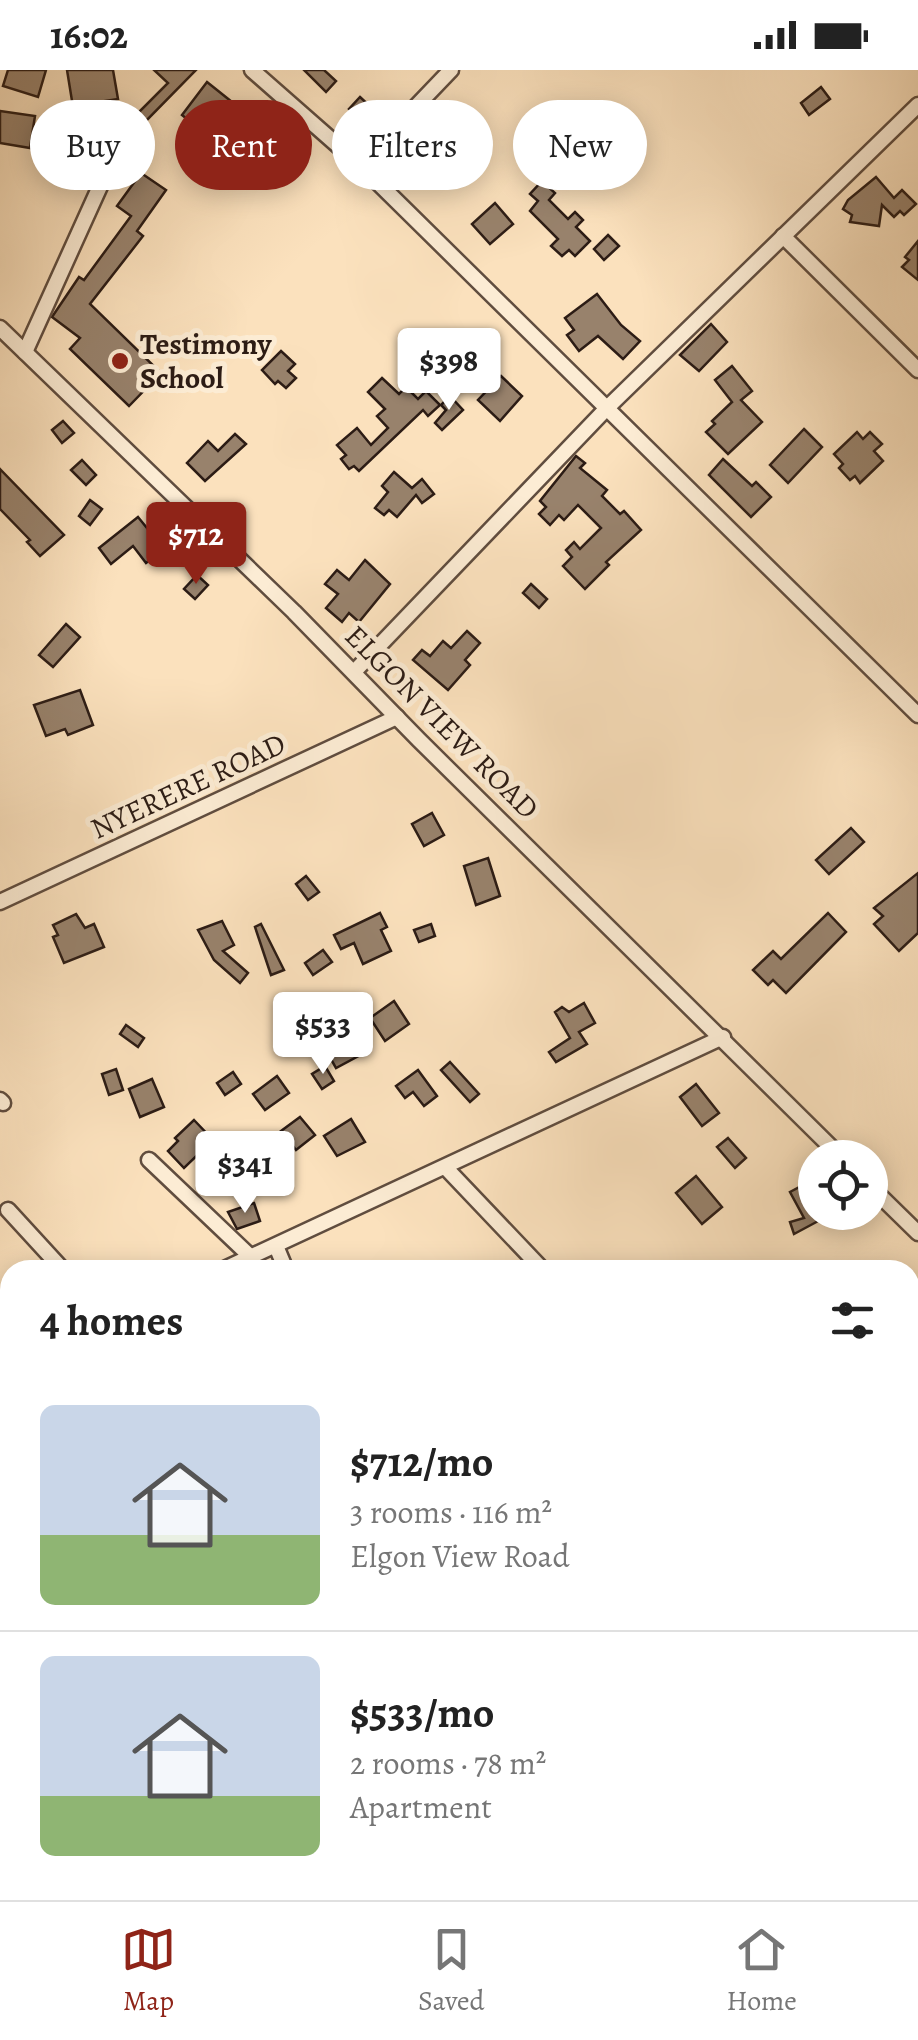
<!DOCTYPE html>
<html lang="en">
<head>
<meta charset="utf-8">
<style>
	:root { --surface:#fff; --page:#f6f6f6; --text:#222; --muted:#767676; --line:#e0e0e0; --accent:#8f2418 }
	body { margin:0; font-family:Alegreya,serif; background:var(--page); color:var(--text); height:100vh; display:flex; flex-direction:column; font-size:38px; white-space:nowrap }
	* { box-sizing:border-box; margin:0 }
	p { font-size:32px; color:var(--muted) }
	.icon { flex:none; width:55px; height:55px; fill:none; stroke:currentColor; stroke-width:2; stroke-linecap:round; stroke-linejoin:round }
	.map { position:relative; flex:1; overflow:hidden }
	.details { position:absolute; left:0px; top:1190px; width:920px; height:640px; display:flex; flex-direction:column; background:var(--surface); border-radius:30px 30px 0 0; box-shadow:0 5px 25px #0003 }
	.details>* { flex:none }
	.hud { position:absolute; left:30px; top:30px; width:860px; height:90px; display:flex; gap:20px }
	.buttons { position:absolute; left:798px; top:1070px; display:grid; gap:20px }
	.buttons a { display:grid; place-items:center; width:90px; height:90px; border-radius:50%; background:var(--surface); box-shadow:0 5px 25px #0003; font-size:50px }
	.price { position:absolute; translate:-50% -85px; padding:0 22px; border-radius:10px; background:#fff; color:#222; font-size:32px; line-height:65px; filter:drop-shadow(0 2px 5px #0008) }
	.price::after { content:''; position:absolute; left:50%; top:60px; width:30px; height:22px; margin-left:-15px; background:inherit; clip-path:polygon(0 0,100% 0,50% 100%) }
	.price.selected { background:var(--accent); color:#fff }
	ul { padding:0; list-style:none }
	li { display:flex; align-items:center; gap:30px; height:250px; padding:0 40px }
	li+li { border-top:2px solid var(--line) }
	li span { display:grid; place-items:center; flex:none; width:280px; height:200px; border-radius:15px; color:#555 }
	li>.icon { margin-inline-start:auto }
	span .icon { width:120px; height:120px; fill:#fffc; stroke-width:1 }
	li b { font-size:42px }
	h2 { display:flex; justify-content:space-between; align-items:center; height:120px; padding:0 40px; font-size:42px }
	.tag { padding:0 35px; border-radius:45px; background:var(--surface); box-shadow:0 5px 25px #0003; font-size:35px; line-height:90px }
	.tag.selected { background:var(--accent); color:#fff }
	.status { display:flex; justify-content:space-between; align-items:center; height:70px; padding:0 50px; background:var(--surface); direction:ltr }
	.status svg { height:28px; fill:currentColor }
	.tab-bar { display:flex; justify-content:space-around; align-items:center; height:140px; border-top:2px solid var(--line); background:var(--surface); font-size:28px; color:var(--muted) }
	.tab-bar a { display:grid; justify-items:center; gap:5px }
	.tab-bar .selected { color:var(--accent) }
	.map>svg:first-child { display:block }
</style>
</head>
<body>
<div class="status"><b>16:02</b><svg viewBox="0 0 49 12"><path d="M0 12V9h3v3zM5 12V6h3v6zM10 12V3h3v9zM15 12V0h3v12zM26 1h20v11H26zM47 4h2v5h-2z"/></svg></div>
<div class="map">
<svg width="918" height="1830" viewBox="0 0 918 1830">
	<rect width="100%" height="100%" fill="#fbe1bd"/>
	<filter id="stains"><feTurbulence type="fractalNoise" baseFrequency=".002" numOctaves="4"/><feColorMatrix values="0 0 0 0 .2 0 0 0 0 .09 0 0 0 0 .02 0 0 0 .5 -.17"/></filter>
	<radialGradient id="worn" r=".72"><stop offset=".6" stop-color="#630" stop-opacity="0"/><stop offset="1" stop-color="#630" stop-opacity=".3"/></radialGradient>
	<g fill="#98826c" stroke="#2c1c15" stroke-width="2.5">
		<polygon points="8,0 46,0 38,27 3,16"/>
		<polygon points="67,0 113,0 118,29 92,33 90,42 73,37"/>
		<polygon points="154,0 196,0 145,52 137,44 168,13"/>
		<polygon points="304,0 324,0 336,11 326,22"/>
		<polygon points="207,12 232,32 207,65 182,45"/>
		<polygon points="821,17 830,29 809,45 801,33"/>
		<polygon points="360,27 374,40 363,52 349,39"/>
		<polygon points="0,41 35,46 30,78 0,73"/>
		<polygon points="55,51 87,55 80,88 63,84 65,71 52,68"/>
		<polygon points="141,103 166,120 137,161 143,166 90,234 161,303 129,336 70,279 80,268 52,247 79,207 84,210 131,146 117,136"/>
		<polygon points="876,107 894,128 902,120 916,134 904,145 900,141 894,147 882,135 879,156 850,152 852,145 843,139 848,130"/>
		<polygon points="542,111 555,123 549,130 568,149 575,142 583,150 576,157 590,171 575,186 569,180 562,186 551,176 558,169 530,141 538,131 530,124"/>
		<polygon points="495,133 513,154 490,174 472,154"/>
		<polygon points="608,165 619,176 604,190 594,179"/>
		<polygon points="918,171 918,210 902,197 909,190 905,187"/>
		<polygon points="597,224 621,255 640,271 623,289 598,266 579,281 567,265 574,260 565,248"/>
		<polygon points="711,254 727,272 699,301 680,285"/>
		<polygon points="437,261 454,278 461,270 478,286 468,297 454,284 432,306 416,290 432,273 428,270"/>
		<polygon points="281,281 295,294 288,301 296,308 286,318 278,311 275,314 262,300"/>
		<polygon points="732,296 752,321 741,330 762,352 728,384 706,362 715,354 712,351 732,332 715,310"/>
		<polygon points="501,306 522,326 500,351 478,330"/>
		<polygon points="382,308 399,324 406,317 418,329 426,321 440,335 428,346 423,340 359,401 354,396 349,399 341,389 346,385 337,375 357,358 371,375 388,358 377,346 385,339 368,322"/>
		<polygon points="450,326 463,340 442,360 435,353 446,340 441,335"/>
		<polygon points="63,351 74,363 62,373 52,360"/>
		<polygon points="804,359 822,377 788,413 770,395"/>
		<polygon points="857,362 863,369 870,362 882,374 874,381 883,391 860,413 855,406 850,410 839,398 843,394 834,384"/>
		<polygon points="235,364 246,374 205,411 187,393 208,371 218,381"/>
		<polygon points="576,386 585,393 580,398 607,420 602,426 620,444 624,441 641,460 606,492 609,495 585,519 563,496 572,487 566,480 574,472 580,479 601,458 578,435 564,450 559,445 550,455 539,444 546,437 540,431"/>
		<polygon points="723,389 752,416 756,412 771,427 751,447 709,405"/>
		<polygon points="82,390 96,405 86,415 71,400"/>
		<polygon points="0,399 64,465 40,486 27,472 30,470 0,439"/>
		<polygon points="394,402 412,418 422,409 434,424 422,433 416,425 397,447 389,440 384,445 375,438 388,422 382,416"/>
		<polygon points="90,430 102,439 90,455 79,446"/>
		<polygon points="138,447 164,479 146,493 133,476 111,494 99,478"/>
		<polygon points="365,490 390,514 359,552 349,543 342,552 326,538 338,524 325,514 337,500 349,510"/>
		<polygon points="197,505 208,515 195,529 184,519"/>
		<polygon points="531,514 547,529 539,538 523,523"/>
		<polygon points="66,554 80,567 53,597 39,585"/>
		<polygon points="467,561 480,573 465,590 470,595 448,620 413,590 422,580 430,586 443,571 451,578"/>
		<polygon points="80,620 93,655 68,665 65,659 46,666 34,635"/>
		<polygon points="432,743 444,765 424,776 412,754"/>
		<polygon points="851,758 864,772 829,804 816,790"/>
		<polygon points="488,788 500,826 476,835 464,796"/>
		<polygon points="918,803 918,863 899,881 874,854 883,846 874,838"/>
		<polygon points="306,806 319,822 308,830 296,814"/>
		<polygon points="380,843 387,857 381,860 391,881 363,894 354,873 341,879 334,865"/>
		<polygon points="828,843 846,862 786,923 773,910 768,915 753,900 773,881 781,889"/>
		<polygon points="76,844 85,858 94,854 104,877 64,893 53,867 58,865 53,855"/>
		<polygon points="222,851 234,875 223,881 248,903 240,913 214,890 198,860"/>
		<polygon points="261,854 284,900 271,905 255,857"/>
		<polygon points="431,854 435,866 419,872 414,860"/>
		<polygon points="323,880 332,892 313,905 305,893"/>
		<polygon points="394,931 409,954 385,971 370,948"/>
		<polygon points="584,933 595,953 579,962 587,974 556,992 549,982 570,968 555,942 562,937 569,942"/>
		<polygon points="126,955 144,968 138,977 120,964"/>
		<polygon points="350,959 364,983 336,998 321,971"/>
		<polygon points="450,992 479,1024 470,1032 441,1000"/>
		<polygon points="325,996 334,1011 322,1019 312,1004"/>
		<polygon points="116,999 123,1020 109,1025 102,1004"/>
		<polygon points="418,1000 437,1026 424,1036 413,1022 405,1028 396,1016"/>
		<polygon points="233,1002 241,1014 225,1025 217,1013"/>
		<polygon points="277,1006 289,1023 265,1040 253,1024"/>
		<polygon points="152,1009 164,1037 140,1047 129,1019"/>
		<polygon points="696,1014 719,1043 702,1056 680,1027"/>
		<polygon points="300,1047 315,1065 296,1080 281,1061"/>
		<polygon points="351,1049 365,1072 337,1086 324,1066"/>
		<polygon points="194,1050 213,1070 184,1098 168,1081 178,1071 175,1068"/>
		<polygon points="728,1068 746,1088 735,1098 717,1077"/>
		<polygon points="696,1106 722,1137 702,1154 676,1123"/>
		<polygon points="809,1112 815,1124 815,1142 835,1142 794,1164 790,1152 804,1148 790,1122"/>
		<polygon points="254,1133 260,1151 237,1159 228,1142"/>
	</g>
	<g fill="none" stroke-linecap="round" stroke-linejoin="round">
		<g stroke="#604d3f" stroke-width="19">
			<g id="street">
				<polyline points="252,0 360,95 918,645"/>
				<polyline points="360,95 451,0"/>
				<polyline points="783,166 918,300"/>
				<polyline points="0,258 294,542 419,670 842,1088"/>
				<polyline points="25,282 106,103"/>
				<polyline points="354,602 606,339 918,35"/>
				<polyline points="0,832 397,647"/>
				<polyline points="0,1030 3,1033"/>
				<polyline points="149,1090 251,1187"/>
				<polyline points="446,1098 543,1200"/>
				<polyline points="870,1116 918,1163"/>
				<polyline points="8,1140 63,1200"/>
				<polyline points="276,1176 286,1200"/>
				<polyline points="222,1200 723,967"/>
				<polyline points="0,1297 10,1292"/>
				<polyline points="910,1519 918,1529"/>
				<polyline points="882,1820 889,1830"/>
				<polyline points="312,1830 314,1820"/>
				<polyline points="472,1830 485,1820"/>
			</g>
		</g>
		<g stroke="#2c1c15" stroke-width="25">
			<g id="secondary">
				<polyline points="910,1432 918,1429"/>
				<polyline points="0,1829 22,1820"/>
			</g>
		</g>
		<use href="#street" stroke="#fcecd4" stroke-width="14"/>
		<use href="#secondary" stroke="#fcecd4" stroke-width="20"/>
	</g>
	<circle fill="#8f2418" stroke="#fcecd4" stroke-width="4" cx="120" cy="291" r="10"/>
	<g text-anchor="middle" stroke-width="10" stroke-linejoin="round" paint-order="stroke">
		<g font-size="30" font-weight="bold" fill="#2c1c15" stroke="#fcecd4" text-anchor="start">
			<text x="140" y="284">Testimony<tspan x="140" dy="34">School</tspan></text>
		</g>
		<g font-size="30" fill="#2c1c15" stroke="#fcecd4">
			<text transform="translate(442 652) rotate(45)" y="10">ELGON VIEW ROAD</text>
			<text transform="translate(188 716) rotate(-25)" y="10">NYERERE ROAD</text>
		</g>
	</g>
	<rect width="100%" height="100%" filter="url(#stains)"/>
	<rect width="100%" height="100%" fill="url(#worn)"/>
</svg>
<div class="buttons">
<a><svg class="icon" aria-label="locate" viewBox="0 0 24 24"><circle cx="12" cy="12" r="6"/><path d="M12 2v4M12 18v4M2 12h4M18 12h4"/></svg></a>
</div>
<b class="price" style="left:449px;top:343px">$398</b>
<b class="price selected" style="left:196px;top:517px">$712</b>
<b class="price" style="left:323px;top:1007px">$533</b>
<b class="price" style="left:245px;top:1146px">$341</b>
<div class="hud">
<a class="tag">Buy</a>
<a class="tag selected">Rent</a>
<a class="tag">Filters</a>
<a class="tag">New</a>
</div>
<section class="details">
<h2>4 homes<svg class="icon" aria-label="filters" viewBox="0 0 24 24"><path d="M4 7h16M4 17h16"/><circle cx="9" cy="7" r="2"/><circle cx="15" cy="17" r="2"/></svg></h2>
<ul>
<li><span style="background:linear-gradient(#c9d6e8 65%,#8fb573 0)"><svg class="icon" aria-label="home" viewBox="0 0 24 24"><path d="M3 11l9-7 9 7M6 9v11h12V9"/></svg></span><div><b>$712/mo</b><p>3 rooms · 116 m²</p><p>Elgon View Road</p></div></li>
<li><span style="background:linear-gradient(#c9d6e8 70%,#8fb573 0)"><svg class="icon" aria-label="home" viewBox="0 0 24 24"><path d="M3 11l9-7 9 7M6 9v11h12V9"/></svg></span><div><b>$533/mo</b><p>2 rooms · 78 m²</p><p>Apartment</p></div></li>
</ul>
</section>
</div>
<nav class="tab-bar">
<a class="selected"><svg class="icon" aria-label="map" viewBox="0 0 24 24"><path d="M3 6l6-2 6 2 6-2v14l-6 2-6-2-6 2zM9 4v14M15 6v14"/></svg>Map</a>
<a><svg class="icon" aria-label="saved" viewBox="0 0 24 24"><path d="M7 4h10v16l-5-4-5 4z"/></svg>Saved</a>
<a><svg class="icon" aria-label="home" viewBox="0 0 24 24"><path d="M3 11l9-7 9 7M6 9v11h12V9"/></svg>Home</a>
</nav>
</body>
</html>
